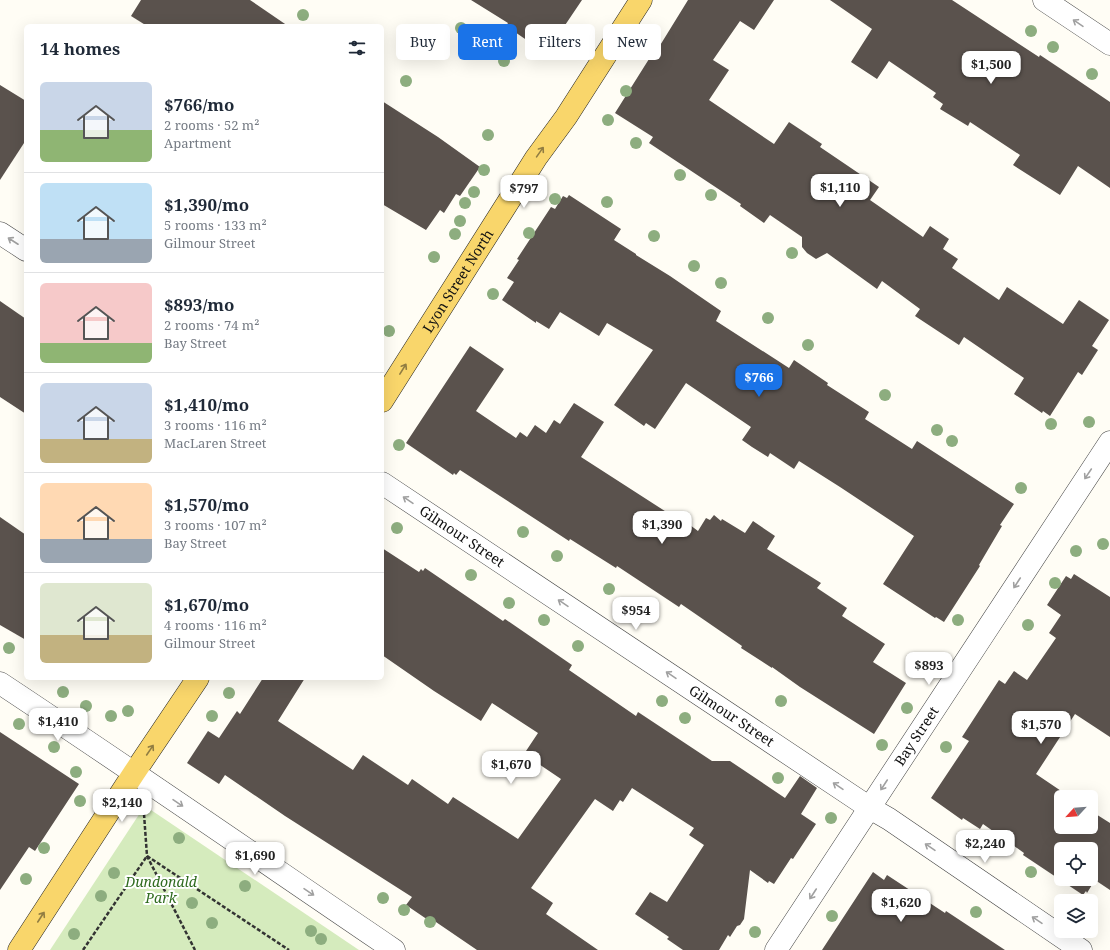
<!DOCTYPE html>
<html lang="en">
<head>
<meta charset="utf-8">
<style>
	:root { --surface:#fff; --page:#f6f6f7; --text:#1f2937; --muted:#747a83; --line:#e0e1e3; --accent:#1a73e8 }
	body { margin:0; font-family:"Noto Serif",serif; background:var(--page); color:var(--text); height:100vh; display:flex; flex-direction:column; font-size:15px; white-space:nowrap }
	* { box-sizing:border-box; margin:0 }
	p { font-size:13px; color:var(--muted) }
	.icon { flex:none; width:22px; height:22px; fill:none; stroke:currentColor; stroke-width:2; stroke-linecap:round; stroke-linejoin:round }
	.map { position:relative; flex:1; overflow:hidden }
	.details { position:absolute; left:24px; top:24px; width:360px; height:656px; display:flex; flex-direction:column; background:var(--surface); border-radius:6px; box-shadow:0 4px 16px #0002 }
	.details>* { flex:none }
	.banner { position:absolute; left:396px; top:24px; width:380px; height:36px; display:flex; gap:8px }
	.needle { width:26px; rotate:244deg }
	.buttons { position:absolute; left:1054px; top:790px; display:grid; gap:8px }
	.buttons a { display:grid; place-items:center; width:44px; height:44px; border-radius:6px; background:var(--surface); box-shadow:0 4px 16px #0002; font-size:20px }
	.price { position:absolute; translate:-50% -34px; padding:0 9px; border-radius:8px; background:#fff; color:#222; font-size:13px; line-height:26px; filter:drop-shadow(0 1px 2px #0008) }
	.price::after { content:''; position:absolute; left:50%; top:24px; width:12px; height:9px; margin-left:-6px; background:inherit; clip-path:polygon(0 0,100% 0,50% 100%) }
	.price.on { background:var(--accent); color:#fff }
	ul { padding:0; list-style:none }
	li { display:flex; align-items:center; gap:12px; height:100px; padding:0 16px }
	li+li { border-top:1px solid var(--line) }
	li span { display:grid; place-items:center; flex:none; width:112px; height:80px; border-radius:6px; color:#555 }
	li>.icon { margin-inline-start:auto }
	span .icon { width:48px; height:48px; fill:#fffc; stroke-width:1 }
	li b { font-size:17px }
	h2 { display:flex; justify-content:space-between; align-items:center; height:48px; padding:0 16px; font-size:17px }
	.tag { padding:0 14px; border-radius:6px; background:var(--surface); box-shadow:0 4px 16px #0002; font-size:14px; line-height:36px }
	.tag.on { background:var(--accent); color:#fff }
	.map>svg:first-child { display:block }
</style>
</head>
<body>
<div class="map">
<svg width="1110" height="950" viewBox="0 0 1110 950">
	<rect width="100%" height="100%" fill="#fffdf5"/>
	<polygon fill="#d5ebbd" points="151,810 359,950 50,950 140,813"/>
	<g fill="#5a524d" fill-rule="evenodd">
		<polygon points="141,0 250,0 288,26 147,26 131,16"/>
		<polygon points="471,0 582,0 553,43 535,31 528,41 506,26 508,23"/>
		<polygon points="688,0 774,0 754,30 740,21 713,60 729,70 709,100 774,144 789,122 822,144 820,147 879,187 870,200 923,237 930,226 949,239 943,249 958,259 952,268 999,300 1007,287 1063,324 1079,300 1109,320 1092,346 1098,350 1082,375 1078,372 1050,416 1043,411 1042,413 1014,394 1024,378 964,337 959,345 915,316 920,309 882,281 877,289 827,253 816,259 807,253 802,247 802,237 770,215 764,223 740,206 741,204 649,143 653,137 615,113 649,59 651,60"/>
		<polygon points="830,0 952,0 1039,57 1040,55 1076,79 1110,102 1110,188 1078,166 1060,195 1013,165 1020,155 970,122 968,126 940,109 943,104 933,97 936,93 889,61 877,79 851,62 872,29"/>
		<polygon points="0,85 26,101 26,140 0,180"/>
		<polygon points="382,101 438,137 480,167 460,196 456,194 444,213 440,210 426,230 382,204"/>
		<polygon points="569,195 621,229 614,240 636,254 636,255 670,276 721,311 716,321 789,368 794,360 828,383 827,385 869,412 865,419 912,449 917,441 1014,504 1000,525 1002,526 979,565 980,566 944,622 936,617 935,618 883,584 914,536 840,487 799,461 794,469 770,453 768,457 752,447 742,440 751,427 686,383 655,429 646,423 644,426 614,405 653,350 607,323 599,336 560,312 549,329 536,321 536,323 502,300 514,282 507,278 519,260 517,259 551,207 555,209 563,196 567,198"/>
		<polygon points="0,301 26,319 26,414 0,397"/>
		<polygon points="470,346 504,369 476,411 516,438 520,432 527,437 535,425 546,433 554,420 560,424 574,403 604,422 581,457 685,524 686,522 698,531 706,518 710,520 714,515 721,521 722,519 745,533 753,521 775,536 767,549 821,583 817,588 847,608 842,616 885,644 873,662 906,683 874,734 800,687 772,667 772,668 741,648 742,646 681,604 679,607 617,566 616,568 570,539 569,541 460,470 456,475 454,473 453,475 406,443"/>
		<polygon points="0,517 26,535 26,640 0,625"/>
		<polygon points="382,548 419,572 421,569 423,571 425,568 503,621 505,619 572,665 569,670 636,716 638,712 712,761 730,761 785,798 800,776 817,788 801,814 816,824 793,859 791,858 774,884 769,881 768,883 750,870 744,919 740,925 737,926 730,937 728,935 719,950 683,950 667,939 669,937 635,914 650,892 667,902 704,845 689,835 694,828 632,788 623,802 620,800 613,811 595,799 531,888 553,903 546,914 598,950 477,950 433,920 431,922 406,905 412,897 285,816 225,775 219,784 187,763 208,731 219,738 237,711 240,714 263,678 305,678 278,721 353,770 363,755 408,785 412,779 448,804 453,797 518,839 561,779 524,754 538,733 492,703 481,721 434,691 382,655"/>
		<path d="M1074 574 1110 597V737L1075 714 1036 774 1070 797H1061V827H1091V811L1110 823V890L1095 880 1087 893 1086 891 1083 895 1023 855 1024 853 983 824 980 829 963 818 962 820 931 798 969 741 962 737 999 680 1005 684 1014 671 1027 680 1056 638 1049 633 1061 615 1047 605 1066 576 1071 579ZM1061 849H1091V879H1061Z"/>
		<polygon points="0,732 79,784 35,851 29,847 0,890"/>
		<polygon points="873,872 884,880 887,875 945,913 946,911 1005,950 822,950"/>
	</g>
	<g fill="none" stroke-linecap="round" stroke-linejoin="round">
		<g stroke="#444" stroke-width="23">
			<g id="minor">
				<polyline points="1044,0 1110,44"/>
				<polyline points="0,233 26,250"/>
				<path id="s1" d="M382 483 870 808 889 819 1081 950"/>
				<path d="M0 683C133 771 263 861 394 950"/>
				<path id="s2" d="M776 950 1110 442"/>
			</g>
		</g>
		<g stroke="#222" stroke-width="23">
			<g id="major">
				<path id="s3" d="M382 401 536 158 566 117 641 0"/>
				<polyline points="19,950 134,773 198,678"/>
			</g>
		</g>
		<g stroke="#333" stroke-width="2.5" stroke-dasharray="4 2" stroke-linecap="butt">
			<polyline points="144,814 147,856 195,950"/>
			<polyline points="147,856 289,950"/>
			<polyline points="83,950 147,856"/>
		</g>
		<use href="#minor" stroke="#fff" stroke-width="22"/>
		<use href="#major" stroke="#f9d66b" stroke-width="22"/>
	</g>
	<g fill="#8dad7f">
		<circle cx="303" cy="15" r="6"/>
		<circle cx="461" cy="28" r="6"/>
		<circle cx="1031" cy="31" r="6"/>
		<circle cx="570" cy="39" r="6"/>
		<circle cx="1053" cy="47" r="6"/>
		<circle cx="653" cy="50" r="6"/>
		<circle cx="504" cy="61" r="6"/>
		<circle cx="1092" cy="74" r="6"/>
		<circle cx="406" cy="81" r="6"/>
		<circle cx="626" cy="91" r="6"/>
		<circle cx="608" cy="120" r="6"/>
		<circle cx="488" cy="135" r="6"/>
		<circle cx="636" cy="143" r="6"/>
		<circle cx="484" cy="170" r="6"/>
		<circle cx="680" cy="175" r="6"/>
		<circle cx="474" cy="192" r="6"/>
		<circle cx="711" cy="195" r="6"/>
		<circle cx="555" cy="199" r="6"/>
		<circle cx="607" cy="202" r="6"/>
		<circle cx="465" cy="203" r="6"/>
		<circle cx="460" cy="221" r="6"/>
		<circle cx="529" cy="233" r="6"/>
		<circle cx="455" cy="234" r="6"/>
		<circle cx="654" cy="236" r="6"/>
		<circle cx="792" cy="253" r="6"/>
		<circle cx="434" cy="257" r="6"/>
		<circle cx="694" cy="266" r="6"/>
		<circle cx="721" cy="283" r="6"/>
		<circle cx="493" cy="294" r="6"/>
		<circle cx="768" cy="318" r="6"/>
		<circle cx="389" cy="331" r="6"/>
		<circle cx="808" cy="345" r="6"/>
		<circle cx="885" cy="395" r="6"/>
		<circle cx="1089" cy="422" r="6"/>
		<circle cx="1051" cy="424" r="6"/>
		<circle cx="937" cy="430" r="6"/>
		<circle cx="952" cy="441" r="6"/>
		<circle cx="399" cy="445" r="6"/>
		<circle cx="1021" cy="488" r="6"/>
		<circle cx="397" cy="528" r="6"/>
		<circle cx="523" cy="532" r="6"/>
		<circle cx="1103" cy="544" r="6"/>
		<circle cx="1076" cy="551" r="6"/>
		<circle cx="557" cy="556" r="6"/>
		<circle cx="471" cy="575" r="6"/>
		<circle cx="1055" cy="583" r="6"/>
		<circle cx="609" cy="589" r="6"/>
		<circle cx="509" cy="603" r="6"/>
		<circle cx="647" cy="613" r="6"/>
		<circle cx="544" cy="620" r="6"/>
		<circle cx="958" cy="620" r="6"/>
		<circle cx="1028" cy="625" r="6"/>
		<circle cx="578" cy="646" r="6"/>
		<circle cx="9" cy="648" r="6"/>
		<circle cx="925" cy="672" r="6"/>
		<circle cx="63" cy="692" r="6"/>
		<circle cx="229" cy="693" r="6"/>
		<circle cx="662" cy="701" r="6"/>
		<circle cx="781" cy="701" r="6"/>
		<circle cx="86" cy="706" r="6"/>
		<circle cx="907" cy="708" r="6"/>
		<circle cx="128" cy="711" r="6"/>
		<circle cx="111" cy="716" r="6"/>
		<circle cx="212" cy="716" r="6"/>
		<circle cx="685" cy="718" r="6"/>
		<circle cx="19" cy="724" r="6"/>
		<circle cx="882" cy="745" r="6"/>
		<circle cx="54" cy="747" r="6"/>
		<circle cx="946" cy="747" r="6"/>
		<circle cx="76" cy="772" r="6"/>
		<circle cx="778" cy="778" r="6"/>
		<circle cx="80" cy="801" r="6"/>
		<circle cx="831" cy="818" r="6"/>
		<circle cx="179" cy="838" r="6"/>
		<circle cx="44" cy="848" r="6"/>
		<circle cx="1031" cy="872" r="6"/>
		<circle cx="114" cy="873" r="6"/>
		<circle cx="26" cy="879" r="6"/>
		<circle cx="245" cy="886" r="6"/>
		<circle cx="101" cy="896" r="6"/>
		<circle cx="383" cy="898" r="6"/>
		<circle cx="192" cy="903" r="6"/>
		<circle cx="404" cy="910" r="6"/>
		<circle cx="976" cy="912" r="6"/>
		<circle cx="832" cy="916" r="6"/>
		<circle cx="430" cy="922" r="6"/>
		<circle cx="212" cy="923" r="6"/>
		<circle cx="311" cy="931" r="6"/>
		<circle cx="755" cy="932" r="6"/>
		<circle cx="74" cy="934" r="6"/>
		<circle cx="321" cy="939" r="6"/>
	</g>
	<defs><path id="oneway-shaft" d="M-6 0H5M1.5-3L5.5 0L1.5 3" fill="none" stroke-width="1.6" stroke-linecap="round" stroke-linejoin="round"/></defs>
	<g stroke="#a0a0a0">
		<use href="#oneway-shaft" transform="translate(1078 23) rotate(-146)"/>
		<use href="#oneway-shaft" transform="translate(13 241) rotate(-147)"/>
		<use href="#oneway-shaft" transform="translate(1088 474) rotate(124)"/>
		<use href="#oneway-shaft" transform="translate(408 500) rotate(-146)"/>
		<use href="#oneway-shaft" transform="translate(1017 583) rotate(123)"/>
		<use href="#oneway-shaft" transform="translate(563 603) rotate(-146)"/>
		<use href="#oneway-shaft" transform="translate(671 675) rotate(-146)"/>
		<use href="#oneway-shaft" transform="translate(884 785) rotate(123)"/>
		<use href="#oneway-shaft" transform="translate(838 786) rotate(-146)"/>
		<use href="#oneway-shaft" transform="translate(178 803) rotate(34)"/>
		<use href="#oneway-shaft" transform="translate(930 847) rotate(-146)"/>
		<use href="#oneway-shaft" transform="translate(309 892) rotate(34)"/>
		<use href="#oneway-shaft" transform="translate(813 894) rotate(123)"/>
		<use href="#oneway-shaft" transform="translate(1037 920) rotate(-146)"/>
	</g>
	<g stroke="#917d42">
		<use href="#oneway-shaft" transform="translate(540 152) rotate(-55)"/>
		<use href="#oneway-shaft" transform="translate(403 369) rotate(-58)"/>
		<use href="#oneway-shaft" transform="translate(150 750) rotate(-56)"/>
		<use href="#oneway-shaft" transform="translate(41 917) rotate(-57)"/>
	</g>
	<g text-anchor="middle" stroke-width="4" stroke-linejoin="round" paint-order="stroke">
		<g font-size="14" fill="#111" stroke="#fff">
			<text dy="5" stroke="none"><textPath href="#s3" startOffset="142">Lyon Street North</textPath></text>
			<text dy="5" stroke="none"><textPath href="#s1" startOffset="96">Gilmour Street</textPath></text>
			<text dy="5" stroke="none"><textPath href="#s1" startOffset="420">Gilmour Street</textPath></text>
			<text dy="5" stroke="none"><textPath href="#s2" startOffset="256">Bay Street</textPath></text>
		</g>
		<g font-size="14" font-style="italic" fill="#2f6b1f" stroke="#fff">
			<text x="161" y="887">Dundonald<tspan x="161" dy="16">Park</tspan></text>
		</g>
	</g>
</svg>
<div class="buttons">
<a><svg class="needle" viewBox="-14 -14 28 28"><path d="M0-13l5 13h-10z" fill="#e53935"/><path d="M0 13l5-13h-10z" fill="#747a83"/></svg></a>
<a><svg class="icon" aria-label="locate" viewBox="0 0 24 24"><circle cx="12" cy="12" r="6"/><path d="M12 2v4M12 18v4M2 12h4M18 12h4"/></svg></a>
<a><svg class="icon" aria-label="layers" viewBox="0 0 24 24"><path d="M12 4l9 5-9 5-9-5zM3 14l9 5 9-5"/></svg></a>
</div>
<b class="price" style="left:991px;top:85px">$1,500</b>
<b class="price" style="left:840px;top:208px">$1,110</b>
<b class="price" style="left:524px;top:209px">$797</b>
<b class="price on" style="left:759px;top:398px">$766</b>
<b class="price" style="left:662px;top:545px">$1,390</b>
<b class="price" style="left:636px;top:631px">$954</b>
<b class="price" style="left:929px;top:686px">$893</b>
<b class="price" style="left:58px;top:742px">$1,410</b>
<b class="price" style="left:1041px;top:745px">$1,570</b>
<b class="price" style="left:511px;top:785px">$1,670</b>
<b class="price" style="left:122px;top:823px">$2,140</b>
<b class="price" style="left:985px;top:864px">$2,240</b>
<b class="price" style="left:255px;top:876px">$1,690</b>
<b class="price" style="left:901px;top:923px">$1,620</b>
<div class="banner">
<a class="tag">Buy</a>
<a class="tag on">Rent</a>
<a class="tag">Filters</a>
<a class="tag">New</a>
</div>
<section class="details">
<h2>14 homes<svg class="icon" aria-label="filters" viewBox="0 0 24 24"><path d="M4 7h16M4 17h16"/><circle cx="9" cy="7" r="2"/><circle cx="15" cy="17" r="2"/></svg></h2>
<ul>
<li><span style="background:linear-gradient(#c9d6e8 60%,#8fb573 0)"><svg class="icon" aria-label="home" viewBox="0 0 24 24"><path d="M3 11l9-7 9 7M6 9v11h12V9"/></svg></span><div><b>$766/mo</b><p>2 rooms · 52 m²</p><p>Apartment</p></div></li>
<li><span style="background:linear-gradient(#bfe0f5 70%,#9aa5b1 0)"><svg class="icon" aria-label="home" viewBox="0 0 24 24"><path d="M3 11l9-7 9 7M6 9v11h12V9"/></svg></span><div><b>$1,390/mo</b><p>5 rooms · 133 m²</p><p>Gilmour Street</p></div></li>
<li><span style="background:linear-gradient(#f6c9c9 75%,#8fb573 0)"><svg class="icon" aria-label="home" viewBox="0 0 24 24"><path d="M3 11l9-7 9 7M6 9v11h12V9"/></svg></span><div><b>$893/mo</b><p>2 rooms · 74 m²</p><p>Bay Street</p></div></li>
<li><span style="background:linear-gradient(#c9d6e8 70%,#c2b280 0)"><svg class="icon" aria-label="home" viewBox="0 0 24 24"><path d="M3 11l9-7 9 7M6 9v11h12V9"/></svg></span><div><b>$1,410/mo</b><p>3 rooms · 116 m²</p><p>MacLaren Street</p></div></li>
<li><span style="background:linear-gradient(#ffd9b3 70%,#9aa5b1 0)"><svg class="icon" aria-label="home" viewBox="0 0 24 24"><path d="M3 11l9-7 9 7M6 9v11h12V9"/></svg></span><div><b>$1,570/mo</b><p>3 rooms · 107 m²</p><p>Bay Street</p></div></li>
<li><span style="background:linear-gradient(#dfe7d0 65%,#c2b280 0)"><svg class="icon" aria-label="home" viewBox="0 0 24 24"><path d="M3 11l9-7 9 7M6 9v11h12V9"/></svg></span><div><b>$1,670/mo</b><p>4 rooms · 116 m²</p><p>Gilmour Street</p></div></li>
</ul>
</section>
</div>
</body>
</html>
